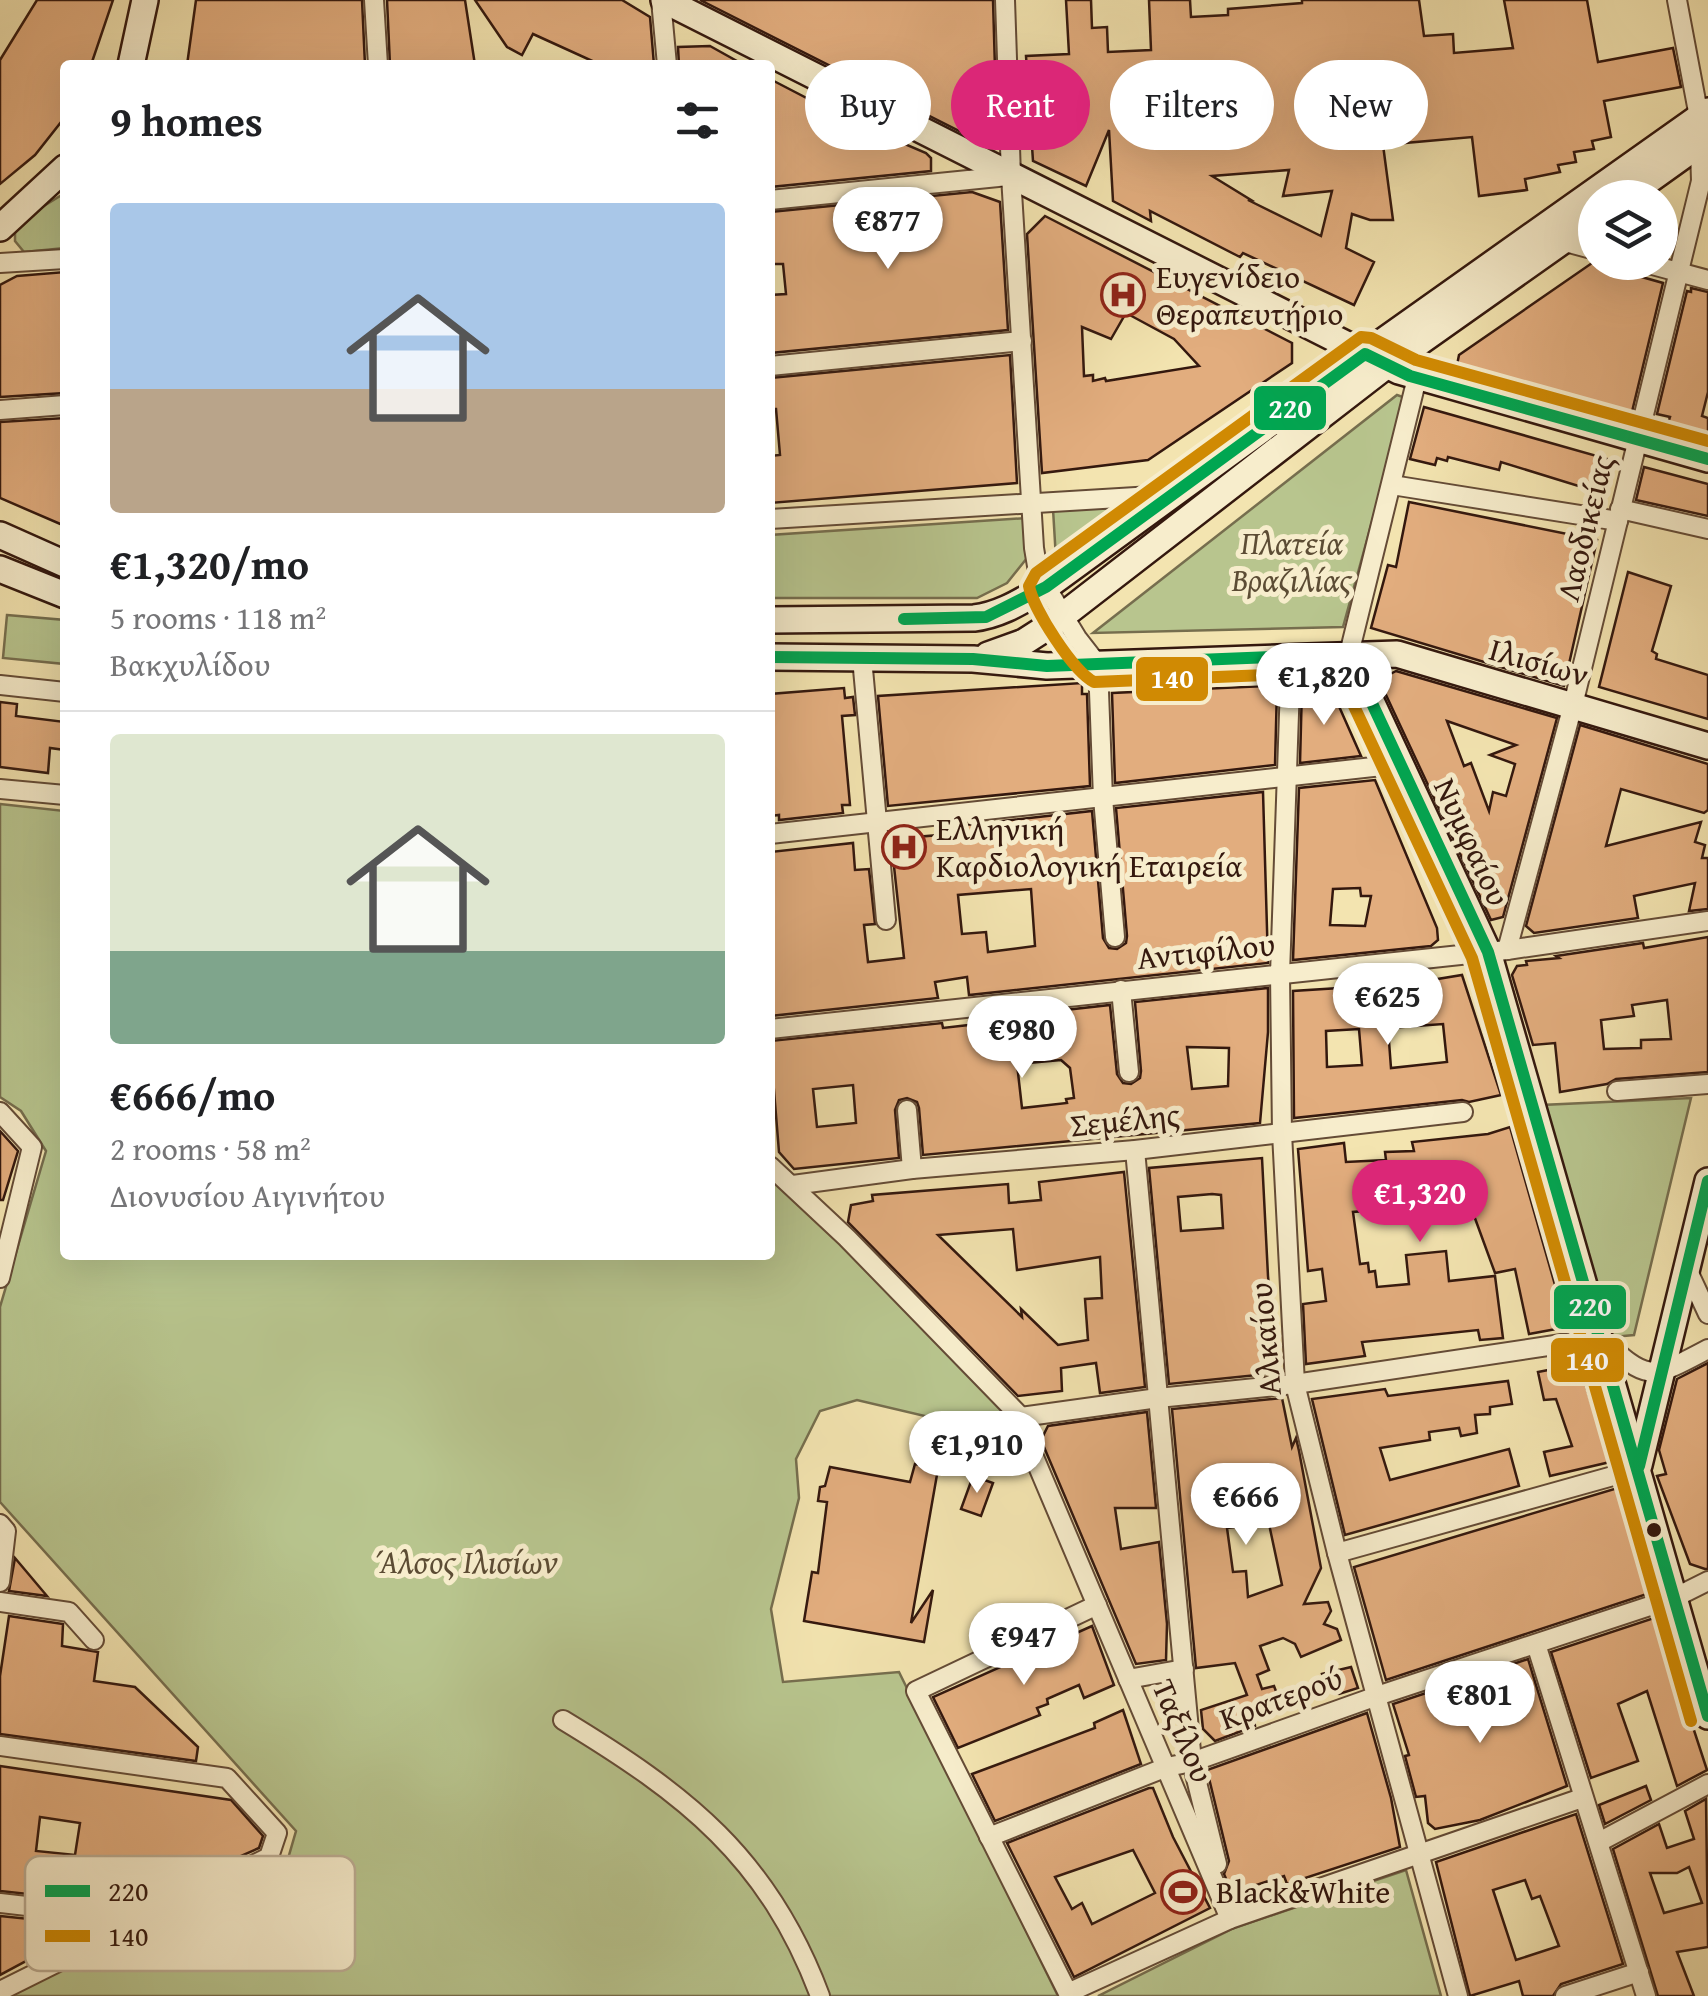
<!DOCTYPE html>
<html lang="en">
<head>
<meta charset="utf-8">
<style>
	:root { --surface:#fff; --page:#f6f6f6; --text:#202124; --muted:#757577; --line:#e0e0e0; --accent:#db2777 }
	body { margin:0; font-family:"Gentium Book Plus",serif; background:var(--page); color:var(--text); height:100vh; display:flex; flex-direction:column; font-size:38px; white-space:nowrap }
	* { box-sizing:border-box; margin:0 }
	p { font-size:32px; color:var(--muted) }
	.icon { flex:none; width:55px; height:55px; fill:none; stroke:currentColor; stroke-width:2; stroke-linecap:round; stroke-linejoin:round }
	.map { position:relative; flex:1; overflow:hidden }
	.side { position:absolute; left:60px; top:60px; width:715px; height:1200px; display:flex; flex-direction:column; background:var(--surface); border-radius:10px; box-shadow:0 10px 40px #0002 }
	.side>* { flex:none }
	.guide { position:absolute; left:805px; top:60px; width:752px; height:90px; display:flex; gap:20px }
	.tools { position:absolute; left:1578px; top:180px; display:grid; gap:20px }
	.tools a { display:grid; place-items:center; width:100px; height:100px; border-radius:50%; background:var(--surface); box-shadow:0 10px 40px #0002; font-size:50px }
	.price { position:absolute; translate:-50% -85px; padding:0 22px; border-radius:35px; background:#fff; color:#222; font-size:32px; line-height:65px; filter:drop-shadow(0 2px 5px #0008) }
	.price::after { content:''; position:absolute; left:50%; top:60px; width:30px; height:22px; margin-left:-15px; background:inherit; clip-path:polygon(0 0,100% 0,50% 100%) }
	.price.selected { background:var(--accent); color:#fff }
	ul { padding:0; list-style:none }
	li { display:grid; align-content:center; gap:20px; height:530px; padding:0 50px }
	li+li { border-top:2px solid var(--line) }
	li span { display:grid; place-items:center; height:310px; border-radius:10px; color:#555 }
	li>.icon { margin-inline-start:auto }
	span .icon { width:180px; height:180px; fill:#fffc; stroke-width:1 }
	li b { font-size:42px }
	h2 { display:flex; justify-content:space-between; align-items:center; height:120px; padding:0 50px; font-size:42px }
	.pill { padding:0 35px; border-radius:45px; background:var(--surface); box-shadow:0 10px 40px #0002; font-size:35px; line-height:90px }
	.pill.selected { background:var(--accent); color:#fff }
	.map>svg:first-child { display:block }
</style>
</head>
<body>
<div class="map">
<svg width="1708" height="1996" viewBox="0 0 1708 1996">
	<rect width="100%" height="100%" fill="#f3e4b0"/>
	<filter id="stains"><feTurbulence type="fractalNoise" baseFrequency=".002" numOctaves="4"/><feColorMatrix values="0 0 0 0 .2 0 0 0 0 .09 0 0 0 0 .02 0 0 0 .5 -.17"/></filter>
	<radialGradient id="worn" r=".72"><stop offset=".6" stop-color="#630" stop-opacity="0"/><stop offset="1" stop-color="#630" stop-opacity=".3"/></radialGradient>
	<g fill="#b8c58e" stroke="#766e4e" stroke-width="2.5">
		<polygon points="65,193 65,248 24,252 15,241 15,230 26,217"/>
		<polygon points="1397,395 1406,398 1343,627 1093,633"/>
		<polygon points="1123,508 1056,559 1053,509"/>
		<polygon points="1027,518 1027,558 1007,583 977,598 770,598 770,535"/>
		<polygon points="7,615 65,620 65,664 3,658"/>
		<polygon points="0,804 65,811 65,1255 770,1255 770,1178 774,1178 1006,1410 967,1426 857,1400 820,1411 796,1459 799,1498 771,1609 783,1682 899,1672 1058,1996 2,1996 149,1917 285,1869 296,1831 0,1502 0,1307 46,1151 21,1111 0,1097"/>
		<polygon points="1691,1098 1634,1335 1613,1337 1542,1105"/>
		<polygon points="1406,1870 1441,1996 1098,1996 1234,1928"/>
	</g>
	<g fill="#e2ad7e" stroke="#34180e" stroke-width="2.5" fill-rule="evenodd">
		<polygon points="37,0 113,0 91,65 65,65 65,117 35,155 0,184 0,60"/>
		<polygon points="196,0 362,0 365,65 187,65"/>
		<polygon points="387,0 465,0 475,65 390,65"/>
		<polygon points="475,0 622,0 650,17 654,65 601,65 533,34 522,55 507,47"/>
		<polygon points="700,0 993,0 997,138 987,145"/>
		<path d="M1066 0H1091L1092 28 1107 27 1108 52 1151 50 1149 0H1190L1191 17 1228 15V9L1302 3V0H1419L1424 36 1453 34 1454 53 1513 48 1504 0H1587L1598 62 1673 48 1681 87 1604 101 1611 137 1592 141 1594 149 1574 152 1576 162 1558 165 1560 172 1525 179 1527 190 1479 196 1472 137 1383 145 1393 220H1370L1352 214 1346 248 1374 262 1354 305 1243 253 1240 257 1150 211 1151 221 1113 201 1109 130 1086 186 1033 161 1026 56 1069 54ZM1289 170 1283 196 1332 191 1321 236 1248 200H1251L1212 176Z"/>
		<polygon points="710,46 744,65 679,65 678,47"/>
		<polygon points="770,79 851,121 926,153 931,158 931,171 770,187"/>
		<polygon points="972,192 1000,202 1008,330 770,353 770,295 786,294 783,264 772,264 770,258 770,212"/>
		<path d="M1045 216 1292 343V363L1148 460 1042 473 1027 234ZM1126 313 1174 339 1199 366 1106 381 1105 378 1093 381V375L1084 376 1082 327 1111 339Z"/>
		<polygon points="1592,263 1663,283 1630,420 1456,370 1459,355"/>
		<polygon points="65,272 65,393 0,397 0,285 17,276"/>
		<polygon points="1691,288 1708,292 1708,392 1702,416 1708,418 1708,442 1666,430 1670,417 1657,414 1687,291 1691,292"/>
		<polygon points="1010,355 1017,483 770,503 770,456 780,455 776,409 770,409 770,378"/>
		<polygon points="1424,407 1611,460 1601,493 1501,462 1499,470 1448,457 1447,461 1437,458 1435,465 1410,459"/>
		<polygon points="65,418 65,526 0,498 0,422"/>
		<polygon points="1644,467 1708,484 1708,516 1636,500"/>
		<polygon points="1409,502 1597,540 1564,686 1371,628 1388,565 1396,567"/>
		<polygon points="1628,572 1671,586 1652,651 1657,654 1656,659 1708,675 1708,719 1599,687"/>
		<path d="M1396 671 1557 718 1503 917 1491 920 1379 680ZM1447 721 1516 745 1490 755 1515 764 1506 796 1493 792 1489 811 1471 763 1464 766Z"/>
		<polygon points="1082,683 1082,694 1087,694 1090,786 888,806 878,696"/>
		<polygon points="1266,686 1266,688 1277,688 1275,765 1115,783 1112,693"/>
		<polygon points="1330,686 1361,756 1300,763 1302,687"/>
		<polygon points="844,688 845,698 853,697 855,715 842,716 850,805 842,805 843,813 779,820 779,815 770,816 770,694"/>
		<polygon points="0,702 17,704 16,716 65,722 65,750 50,748 48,773 0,767"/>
		<polygon points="1580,725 1708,764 1708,810 1704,813 1621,789 1606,846 1701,822 1695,842 1705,845 1702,858 1708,858 1708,909 1689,911 1695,883 1634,896 1638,918 1534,933 1526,926"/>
		<path d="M1375 780 1437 928 1438 940 1431 946 1293 960 1299 788ZM1360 888 1361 896H1371L1365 926 1330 925 1333 889Z"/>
		<path d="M1263 792 1268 963 969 995 967 977 935 982 938 998 770 1016V972H773L770 852 853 843 855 870 869 869 875 924 864 925 868 962 904 958 891 839 939 835 938 828 1092 811 1103 938 1109 948 1117 949 1126 943 1127 936 1116 808ZM1031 889 1035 946 988 952 986 932 962 934 958 895Z"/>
		<path d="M1708 937V1072L1616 1079 1607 1084 1560 1092 1555 1043 1533 1045 1512 975 1517 966 1527 965 1526 961 1559 958 1556 956 1643 943 1644 948ZM1667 1000 1671 1039 1641 1040V1048L1604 1049 1601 1020 1634 1016 1632 1005Z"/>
		<path d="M1462 975 1501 1095 1469 1102 1462 1100 1294 1118 1293 991 1387 985 1383 988ZM1443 1024 1447 1062 1391 1068 1388 1028ZM1359 1029 1362 1065 1327 1067 1326 1031Z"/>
		<path d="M1268 988V1032L1260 1123 923 1155 919 1108 917 1102 907 1098 899 1100 895 1110 899 1158 794 1169 779 1152 770 1041 942 1023 943 1028 978 1024 981 1051 1015 1047 1011 1016 1110 1005 1117 1074 1123 1083 1131 1084 1140 1078 1141 1071 1135 1002ZM1187 1047 1229 1048 1228 1086 1192 1089ZM1061 1060 1070 1068 1074 1098 1066 1099 1067 1103 1022 1108 1017 1064ZM853 1085 856 1123 817 1127 813 1089Z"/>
		<polygon points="1510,1127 1567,1327 1529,1334 1515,1269 1495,1273 1465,1191 1423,1197 1423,1202 1389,1204 1389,1209 1353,1212 1360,1264 1368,1263 1369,1272 1375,1271 1377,1287 1409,1284 1406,1255 1446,1251 1449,1281 1495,1276 1503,1338 1480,1340 1478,1330 1362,1342 1365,1356 1306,1364 1303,1304 1326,1301 1322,1269 1308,1271 1298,1149 1344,1143 1346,1162 1386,1160 1385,1152 1414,1151 1412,1142 1488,1134"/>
		<polygon points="0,1131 18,1151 3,1200 0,1200"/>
		<path d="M1262 1158 1268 1276 1277 1373 1169 1384 1149 1168ZM1212 1194 1221 1195 1223 1228 1181 1231 1178 1197Z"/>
		<path d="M1124 1172 1145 1387 1100 1393 1096 1363 1061 1368 1062 1391 1018 1396 848 1222 851 1205 873 1201 872 1195 1008 1184 1009 1203 1041 1200 1039 1182ZM1013 1229 1017 1270 1100 1257 1102 1298 1085 1299 1088 1340 1058 1345 1021 1309 1022 1317 938 1235Z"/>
		<polygon points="1708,1363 1708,1569 1705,1569 1690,1564 1657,1476 1666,1474 1659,1450 1677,1379"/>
		<polygon points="1579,1364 1610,1462 1550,1476 1544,1452 1572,1446 1556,1399 1544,1400 1538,1372"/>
		<polygon points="1508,1381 1512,1404 1490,1407 1490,1414 1475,1415 1477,1433 1461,1436 1459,1428 1429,1432 1430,1440 1380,1448 1390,1480 1509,1449 1519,1486 1345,1535 1312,1399 1385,1389 1388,1396"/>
		<path d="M1282 1398 1292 1447 1296 1438 1299 1451 1321 1568 1304 1604 1328 1602 1331 1611 1324 1624 1337 1629 1341 1640 1301 1657 1295 1644 1283 1638 1260 1646 1269 1670 1257 1675 1262 1689 1274 1686 1283 1710 1254 1719 1255 1726 1215 1741 1203 1729 1201 1710 1247 1695 1235 1663 1196 1668 1172 1409ZM1266 1510 1282 1585 1248 1597 1246 1571 1233 1572 1227 1528 1235 1527 1232 1513Z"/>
		<polygon points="1147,1412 1156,1508 1115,1508 1121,1549 1159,1542 1167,1624 1166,1660 1136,1664 1041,1440 1048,1426"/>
		<polygon points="915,1464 938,1469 911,1623 933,1590 924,1642 804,1621 812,1572 818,1573 827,1502 818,1501 820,1487 825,1486 830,1467 910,1482"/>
		<polygon points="973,1476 993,1483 981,1516 961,1509"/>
		<polygon points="1621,1487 1653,1592 1386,1680 1354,1567"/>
		<polygon points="15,1558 47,1596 9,1591"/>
		<polygon points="9,1616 63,1624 62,1646 98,1652 94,1681 135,1687 198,1747 196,1761 0,1734 0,1676"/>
		<polygon points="1657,1617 1707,1770 1677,1786 1647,1691 1618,1704 1638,1761 1591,1778 1551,1652"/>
		<polygon points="1092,1626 1114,1685 1084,1698 1079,1685 1047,1699 1048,1704 1037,1708 1040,1715 958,1748 933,1697"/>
		<polygon points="1528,1659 1567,1786 1480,1820 1435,1829 1428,1823 1425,1796 1416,1797 1405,1756 1409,1755 1393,1704"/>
		<polygon points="1351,1667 1358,1688 1339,1694 1327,1690 1322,1674"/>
		<polygon points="1123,1710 1141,1764 995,1821 972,1774 1095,1728 1094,1723"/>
		<polygon points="1367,1713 1391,1798 1400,1847 1287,1884 1284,1876 1232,1893 1224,1874 1229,1861 1207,1770"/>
		<path d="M0 1766 231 1800 263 1836 259 1848 130 1905 0 1891ZM40 1817 80 1823 75 1855 36 1851Z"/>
		<polygon points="1646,1786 1651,1800 1605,1824 1599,1805"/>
		<path d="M1149 1788H1153L1173 1837 1210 1908 1074 1977 1007 1843ZM1133 1850 1155 1893 1092 1924 1082 1903 1072 1909 1055 1877Z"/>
		<path d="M1706 1799 1708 1947 1677 1952 1694 1996H1658L1613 1849 1659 1824 1667 1848 1694 1839 1685 1811ZM1689 1867 1702 1903 1664 1913 1650 1873H1677Z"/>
		<path d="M1576 1814 1623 1964 1561 1984 1553 1996H1523L1519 1981 1470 1996 1436 1862ZM1525 1880 1532 1899 1540 1896 1559 1946 1516 1960 1493 1890Z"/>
		<polygon points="0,1916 69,1923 67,1939 0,1975"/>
	</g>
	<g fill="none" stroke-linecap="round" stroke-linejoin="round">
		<g stroke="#644b36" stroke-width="22">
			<g id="street">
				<polyline points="374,0 378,65"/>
				<polyline points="661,0 667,65"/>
				<polyline points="1005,0 1011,176 1034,548 1038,572 1046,587 1077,638 1098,665 1103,798 1115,937"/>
				<polyline points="770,200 1008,176"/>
				<polyline points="1562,241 1595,250"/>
				<polyline points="1641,262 1708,280"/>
				<polyline points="0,263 65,259"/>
				<polyline points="770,366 1022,341"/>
				<polyline points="0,410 65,405"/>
				<polyline points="1392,485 1618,521"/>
				<polyline points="1620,509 1708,529"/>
				<polyline points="770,519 1169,495"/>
				<polyline points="1349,654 1417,378"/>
				<polyline points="1291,656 1280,974 1282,1133 1295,1384 1337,1553 1458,1996"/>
				<polyline points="862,658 886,920"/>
				<polyline points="0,685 65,692"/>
				<polyline points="0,789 65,795"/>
				<polyline points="770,834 1400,764"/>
				<polyline points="1507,950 1573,705 1701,181 1699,117 1677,0"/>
				<polyline points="1121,990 1129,1072"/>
				<polyline points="770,1029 1507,950 1708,921"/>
				<polyline points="1617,1091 1708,1084"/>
				<polyline points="907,1110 912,1169"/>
				<polyline points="0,1112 32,1147 0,1278"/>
				<polyline points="1135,1150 1192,1762 1217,1864"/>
				<polyline points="770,1166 847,1238 1021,1417 1031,1450 1230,1919"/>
				<polyline points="793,1185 912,1169 1135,1150 1463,1112"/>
				<polyline points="1687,1269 1708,1314"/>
				<path d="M1021 1417 1158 1398 1295 1384 1601 1338C1649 1383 1651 1379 1708 1349"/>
				<polyline points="0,1524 6,1531 0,1582"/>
				<polyline points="1337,1553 1638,1469"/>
				<polyline points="0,1602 69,1612 94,1640"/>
				<polyline points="1097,1605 916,1691 1068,1993 1230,1919 1582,1798"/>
				<polyline points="1536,1644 1646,1996"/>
				<polyline points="1128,1679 1184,1669"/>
				<path d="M563 1720C685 1794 768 1857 820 1996"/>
				<polyline points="0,1746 227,1778 277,1833 269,1857 0,1991"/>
				<polyline points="989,1837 1167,1767 1192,1762 1377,1696 1674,1598 1708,1581"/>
				<polyline points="1599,1842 1708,1784"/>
				<polyline points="0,1903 139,1919"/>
				<polyline points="1565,1996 1639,1972"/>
			</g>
		</g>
		<g stroke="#34180e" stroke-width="30">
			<g id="secondary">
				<polyline points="664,0 1399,371 1708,459"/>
				<polyline points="131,65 145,0"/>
				<polyline points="1624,198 1708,138"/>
				<polyline points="0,228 65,168"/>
				<polyline points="0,535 65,564"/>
				<polyline points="0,569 65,595"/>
				<path d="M770 620 974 618C1001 615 1023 600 1046 587L1365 354 1708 111"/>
				<polyline points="1349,654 1488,952 1708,1716"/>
				<polyline points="988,655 1024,642 1052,624 1387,365 1595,218"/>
				<polyline points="770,657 973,659 1047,666 1397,654 1708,746"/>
				<polyline points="1639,1465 1708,1181"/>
			</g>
		</g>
		<use href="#street" stroke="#f7edcc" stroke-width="18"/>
		<use href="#secondary" stroke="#f7edcc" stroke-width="25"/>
		<g stroke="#f7edcc" stroke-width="20">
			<g id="bus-1">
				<polyline points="904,619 986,617 1046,587 1365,354 1410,376 1708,459"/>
				<polyline points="770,657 973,659 1047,666 1349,654 1488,952 1708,1716"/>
				<polyline points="1639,1466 1708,1181"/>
			</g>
		</g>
		<g stroke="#f7edcc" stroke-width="20">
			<path id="bus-2" d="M1691 1721 1472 958 1338 672 1094 682C1073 671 1033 609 1029 586L1036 573 1361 337 1371 338 1416 360 1708 441"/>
		</g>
		<use href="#bus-1" stroke="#00a651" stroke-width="12"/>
		<use href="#bus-2" stroke="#d08a03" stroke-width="12"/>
	</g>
	<defs>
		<g id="hospital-ring" transform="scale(2.25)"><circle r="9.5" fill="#f7edcc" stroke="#8f2418" stroke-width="1.5"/><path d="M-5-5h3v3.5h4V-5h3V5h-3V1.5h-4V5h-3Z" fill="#8f2418"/></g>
		<g id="stadium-ring" transform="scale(2.25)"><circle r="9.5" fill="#f7edcc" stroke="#8f2418" stroke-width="1.5"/><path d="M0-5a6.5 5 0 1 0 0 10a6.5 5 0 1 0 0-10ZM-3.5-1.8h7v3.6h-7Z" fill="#8f2418"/></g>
	</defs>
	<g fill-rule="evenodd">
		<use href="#hospital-ring" x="1123" y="295"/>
		<use href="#hospital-ring" x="904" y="847"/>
		<use href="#stadium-ring" x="1183" y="1892"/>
	</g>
	<circle fill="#34180e" stroke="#f7edcc" stroke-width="4" cx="1654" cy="1530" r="9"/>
	<g text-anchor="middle" stroke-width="10" stroke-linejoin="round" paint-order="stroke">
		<g font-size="32" fill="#34180e" stroke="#f7edcc" text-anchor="start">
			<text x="1156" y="288">Ευγενίδειο<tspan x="1156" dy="37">Θεραπευτήριο</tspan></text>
			<text x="936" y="840">Ελληνική<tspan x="936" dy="37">Καρδιολογική Εταιρεία</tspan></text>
			<text x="1216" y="1903">Black&amp;White</text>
		</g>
		<g font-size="32" fill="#34180e" stroke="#f7edcc">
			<text transform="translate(1585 528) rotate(-76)" y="11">Λαοδικείας</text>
			<text transform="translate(1539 662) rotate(16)" y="11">Ιλισίων</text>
			<text transform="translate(1472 842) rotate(65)" y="11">Νυμφαίου</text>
			<text transform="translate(1206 951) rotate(-6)" y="11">Αντιφίλου</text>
			<text transform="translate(1125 1120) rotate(-6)" y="11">Σεμέλης</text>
			<text transform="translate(1265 1339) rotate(-95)" y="11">Αλκαίου</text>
			<text transform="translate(1281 1698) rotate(-20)" y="11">Κρατερού</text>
			<text transform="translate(1183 1731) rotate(67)" y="11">Ταξίλου</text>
		</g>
		<g font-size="32" font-style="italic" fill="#5c4c34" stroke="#f7edcc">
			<text x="1292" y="554">Πλατεία<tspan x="1292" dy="37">Βραζιλίας</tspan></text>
			<text x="467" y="1573">Άλσος Ιλισίων</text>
		</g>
	</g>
	<rect x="25" y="1856" width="330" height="115" rx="15" fill="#f7edcc" stroke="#bcad93" stroke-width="2.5"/>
	<rect x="45" y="1885" width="45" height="12" fill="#00a651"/>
	<rect x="45" y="1930" width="45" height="12" fill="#d08a03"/>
	<g font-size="28" fill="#34180e">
		<text x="108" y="1901">220</text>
		<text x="108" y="1946">140</text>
	</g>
	<g stroke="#f7edcc" stroke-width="4">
		<rect x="1252" y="384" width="76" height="48" rx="10" fill="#00a651"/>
		<rect x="1134" y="655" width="76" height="48" rx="10" fill="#d08a03"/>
		<rect x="1552" y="1283" width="76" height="48" rx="10" fill="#00a651"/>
		<rect x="1549" y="1336" width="77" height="48" rx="10" fill="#d08a03"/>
	</g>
	<g font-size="28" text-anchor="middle" font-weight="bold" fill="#fff">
		<text x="1290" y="418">220</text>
		<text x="1172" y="688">140</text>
		<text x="1590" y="1316">220</text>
		<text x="1587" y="1370">140</text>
	</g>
	<rect width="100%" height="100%" filter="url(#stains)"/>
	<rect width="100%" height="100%" fill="url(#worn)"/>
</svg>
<div class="tools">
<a><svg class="icon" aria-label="layers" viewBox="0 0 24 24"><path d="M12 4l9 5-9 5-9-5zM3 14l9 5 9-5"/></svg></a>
</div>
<b class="price" style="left:888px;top:272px">€877</b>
<b class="price" style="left:1324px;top:728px">€1,820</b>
<b class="price" style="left:1388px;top:1048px">€625</b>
<b class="price" style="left:1022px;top:1081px">€980</b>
<b class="price selected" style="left:1420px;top:1245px">€1,320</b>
<b class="price" style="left:977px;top:1496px">€1,910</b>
<b class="price" style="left:1246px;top:1548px">€666</b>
<b class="price" style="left:1024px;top:1688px">€947</b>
<b class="price" style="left:1480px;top:1746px">€801</b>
<div class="guide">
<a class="pill">Buy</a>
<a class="pill selected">Rent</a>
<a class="pill">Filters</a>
<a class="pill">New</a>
</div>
<section class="side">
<h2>9 homes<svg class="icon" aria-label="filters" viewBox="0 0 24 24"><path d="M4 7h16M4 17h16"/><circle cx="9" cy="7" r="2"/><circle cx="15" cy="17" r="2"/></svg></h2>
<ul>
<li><span style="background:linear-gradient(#a9c7e8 60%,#b9a48a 0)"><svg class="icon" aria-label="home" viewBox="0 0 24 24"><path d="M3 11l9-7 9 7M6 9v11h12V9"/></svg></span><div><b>€1,320/mo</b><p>5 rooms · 118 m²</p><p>Βακχυλίδου</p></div></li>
<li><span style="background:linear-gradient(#dfe7d0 70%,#7fa58c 0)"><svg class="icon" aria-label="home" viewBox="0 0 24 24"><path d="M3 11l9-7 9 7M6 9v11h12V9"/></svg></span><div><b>€666/mo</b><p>2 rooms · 58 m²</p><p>Διονυσίου Αιγινήτου</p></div></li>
</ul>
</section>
</div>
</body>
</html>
